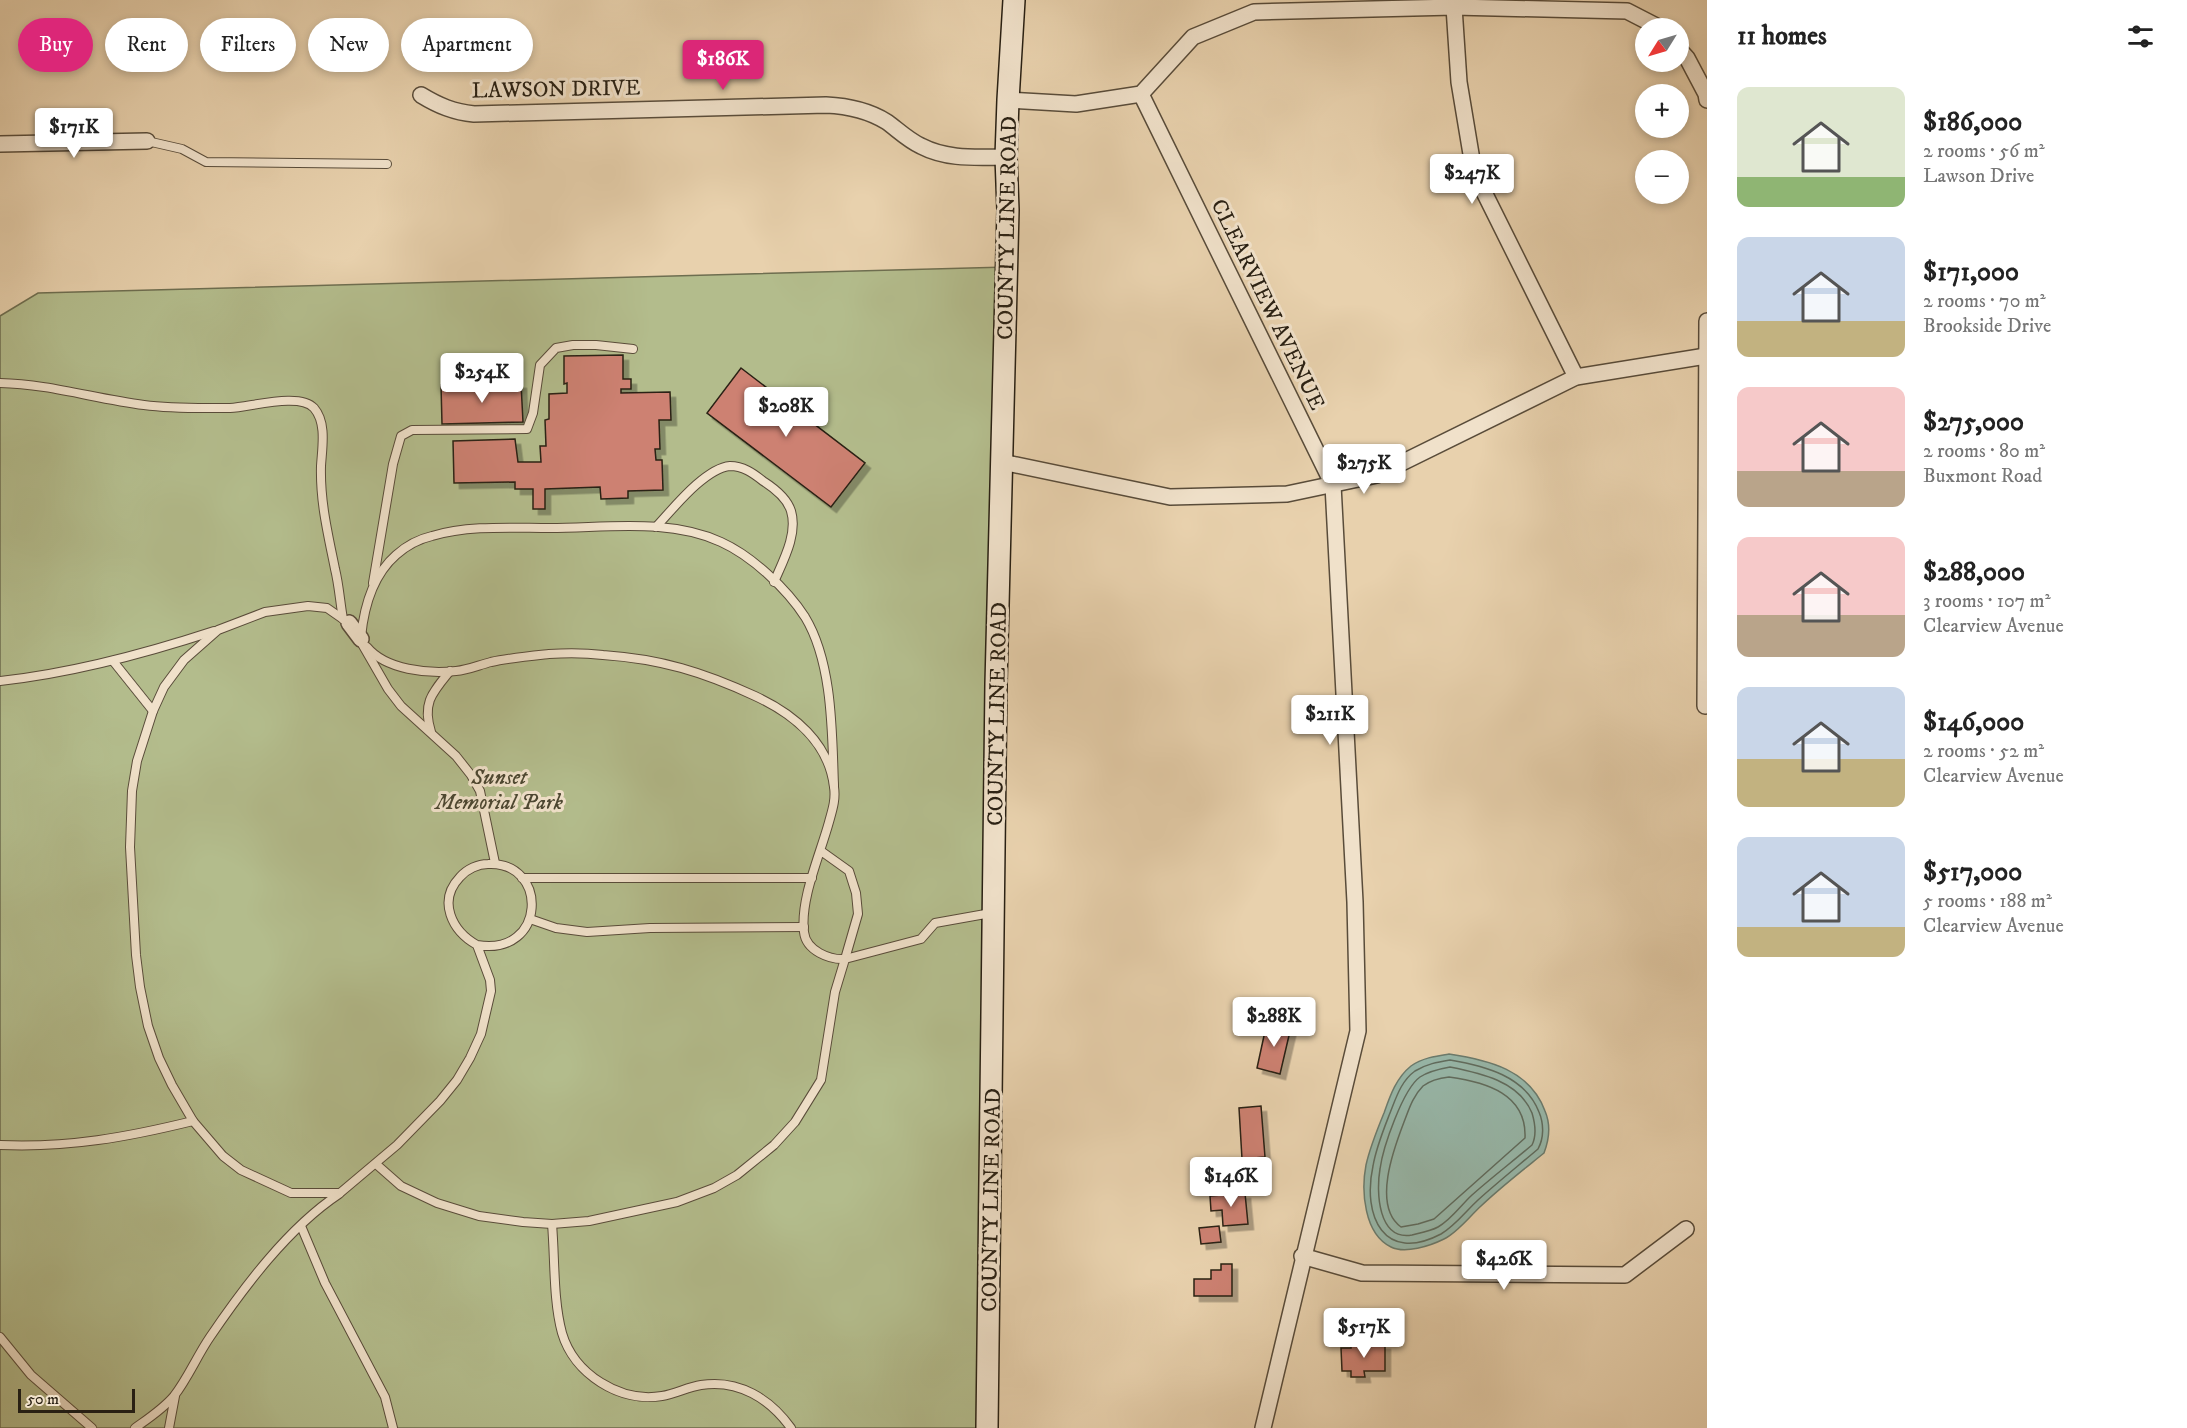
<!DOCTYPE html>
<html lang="en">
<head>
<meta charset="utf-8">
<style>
	:root { --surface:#fff; --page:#f2f2f2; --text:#222; --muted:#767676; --accent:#db2777 }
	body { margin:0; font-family:"IM FELL DW Pica",serif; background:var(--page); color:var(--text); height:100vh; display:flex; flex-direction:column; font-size:22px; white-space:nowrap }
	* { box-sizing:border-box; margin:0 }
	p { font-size:20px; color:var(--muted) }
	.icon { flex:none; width:33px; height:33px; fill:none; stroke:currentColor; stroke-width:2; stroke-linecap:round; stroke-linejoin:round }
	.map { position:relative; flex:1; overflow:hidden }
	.sheet { display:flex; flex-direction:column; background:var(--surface); width:480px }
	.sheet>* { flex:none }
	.top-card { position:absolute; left:18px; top:18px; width:570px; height:54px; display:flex; gap:12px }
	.needle { width:39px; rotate:233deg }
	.controls { position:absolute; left:1635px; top:18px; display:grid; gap:12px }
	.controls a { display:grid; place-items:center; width:54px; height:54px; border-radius:50%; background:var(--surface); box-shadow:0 3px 9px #0003; font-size:30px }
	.scale { position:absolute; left:18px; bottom:15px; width:117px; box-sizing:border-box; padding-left:6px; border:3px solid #292013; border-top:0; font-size:16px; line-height:21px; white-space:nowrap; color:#292013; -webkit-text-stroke:4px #f0e1ca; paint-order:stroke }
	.price { position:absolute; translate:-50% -51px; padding:0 14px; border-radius:6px; background:#fff; color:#222; font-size:20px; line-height:39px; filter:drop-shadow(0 2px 3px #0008) }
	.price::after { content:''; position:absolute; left:50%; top:36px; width:18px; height:14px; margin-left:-9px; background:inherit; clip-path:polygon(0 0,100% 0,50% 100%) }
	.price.selected { background:var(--accent); color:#fff }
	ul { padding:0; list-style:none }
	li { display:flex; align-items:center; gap:18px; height:150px; padding:0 30px }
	li span { display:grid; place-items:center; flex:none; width:168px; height:120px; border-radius:12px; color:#555 }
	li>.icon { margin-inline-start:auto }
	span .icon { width:72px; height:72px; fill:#fffc; stroke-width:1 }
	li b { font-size:26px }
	h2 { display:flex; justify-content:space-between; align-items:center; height:72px; padding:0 30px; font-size:26px }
	.chip { padding:0 21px; border-radius:27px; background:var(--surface); box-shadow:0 3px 9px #0003; font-size:21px; line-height:54px }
	.chip.selected { background:var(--accent); color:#fff }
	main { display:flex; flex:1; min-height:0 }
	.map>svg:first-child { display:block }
</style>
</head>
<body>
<main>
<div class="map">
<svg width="1707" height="1428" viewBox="0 0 1707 1428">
	<defs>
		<filter id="shadow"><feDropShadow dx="5.5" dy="5.5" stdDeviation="0" flood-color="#0004"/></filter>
	</defs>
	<rect width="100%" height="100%" fill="#e8d1ad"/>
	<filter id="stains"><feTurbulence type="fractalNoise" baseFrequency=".00333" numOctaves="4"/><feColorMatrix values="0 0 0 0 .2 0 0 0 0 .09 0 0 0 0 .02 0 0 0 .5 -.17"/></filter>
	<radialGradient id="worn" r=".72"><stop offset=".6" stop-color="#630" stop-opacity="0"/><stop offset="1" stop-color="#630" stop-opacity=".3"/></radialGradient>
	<polygon fill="#b3bc8c" stroke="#6e6e50" stroke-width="1.5" points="1007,267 988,1428 0,1428 0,316 38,293"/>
	<path fill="#97b7a9" stroke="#6b7b6d" stroke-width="1.5" d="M1449 1054C1489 1060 1530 1070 1545 1111 1551 1125 1549 1140 1544 1153 1523 1170 1501 1187 1481 1206 1470 1216 1457 1233 1444 1239 1430 1246 1405 1254 1391 1247 1364 1234 1361 1191 1366 1165 1370 1147 1377 1130 1384 1113 1390 1096 1396 1078 1411 1066 1422 1058 1436 1056 1449 1054Z"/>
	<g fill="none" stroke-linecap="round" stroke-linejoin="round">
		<g stroke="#606c5e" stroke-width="1.5">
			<path d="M1450 1060C1485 1066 1525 1076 1539 1112 1544 1124 1544 1138 1538 1149 1518 1166 1498 1182 1478 1200 1467 1210 1455 1226 1441 1234 1384 1264 1362 1216 1373 1166 1376 1148 1383 1131 1390 1113 1396 1098 1401 1081 1415 1071 1426 1064 1438 1062 1450 1060Z"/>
			<path d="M1450 1067C1480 1073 1519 1081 1532 1113 1535 1123 1537 1135 1532 1145 1512 1162 1491 1178 1472 1195 1461 1205 1451 1220 1438 1227 1431 1231 1420 1233 1412 1235 1378 1241 1376 1192 1380 1169 1383 1147 1403 1089 1420 1077 1429 1071 1439 1069 1450 1067Z"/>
			<path d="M1449 1077C1486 1082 1527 1094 1525 1138L1434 1219 1418 1224 1401 1227C1372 1206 1394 1148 1404 1122 1409 1109 1413 1096 1423 1086 1431 1080 1440 1078 1449 1077Z"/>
		</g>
	</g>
	<g fill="#cd8172" stroke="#292013" stroke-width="1.5" filter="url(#shadow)">
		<polygon points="623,355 623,379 631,379 631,389 621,389 621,393 670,392 671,420 659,420 660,449 655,449 656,460 662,460 663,490 628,491 628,498 601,499 600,487 545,489 545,509 533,509 533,489 515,489 515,482 454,483 453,441 515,439 518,462 541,462 540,446 546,446 545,420 549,419 549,394 567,393 567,383 564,384 564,356"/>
		<polygon points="741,368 865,463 831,507 707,413"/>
		<polygon points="521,383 523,422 442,424 441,385"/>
		<polygon points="1267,1022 1291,1027 1280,1074 1257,1068"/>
		<polygon points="1261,1106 1265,1157 1242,1159 1239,1108"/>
		<polygon points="1245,1193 1248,1224 1223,1226 1222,1210 1211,1211 1210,1196"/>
		<polygon points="1219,1226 1221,1242 1201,1244 1199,1228"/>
		<polygon points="1221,1264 1232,1264 1232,1296 1194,1296 1194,1279 1211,1279 1211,1270 1221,1270"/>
		<polygon points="1369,1344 1385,1344 1385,1371 1364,1371 1365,1377 1351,1377 1351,1371 1342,1371 1341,1348 1351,1348 1351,1346 1369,1347"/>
	</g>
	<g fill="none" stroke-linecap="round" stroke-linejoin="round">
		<g stroke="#594c3a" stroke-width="10">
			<g id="lane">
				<polyline points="147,141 182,149 206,162 387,164"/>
				<path d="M0 383C49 384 96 399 144 405 173 409 202 408 230 408 251 407 300 392 314 408 327 423 322 448 321 466 320 502 328 534 335 569 339 585 340 602 343 619"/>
				<path d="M656 527C672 510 705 468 730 466 743 466 753 473 763 481 774 488 787 498 791 511 798 534 783 561 774 582"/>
				<polyline points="373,583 393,464 401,436 412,430 527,429 533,413 540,365 556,348 573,345 596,345 633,349"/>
				<path d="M350 624 327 608 308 606 265 612 218 630 184 660 164 687 153 711 137 761 132 791 130 847 136 955 140 987 148 1026 159 1058 172 1085 193 1121 223 1156 241 1170 291 1193H340L397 1145 440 1101 457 1080 470 1058 481 1034 491 991 490 980 477 945C452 931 437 901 460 877 467 869 478 864 488 864 549 861 547 957 477 945"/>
				<polyline points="358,637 388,689 401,706 456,756 471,775 480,791 495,863"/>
				<path d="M361 637C364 607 372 576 396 555 406 546 419 539 432 536 469 525 511 528 550 528 606 528 668 518 721 542 752 556 787 589 805 617 833 663 832 734 834 786"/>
				<path d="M367 647C386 670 428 674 456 671 468 670 479 665 491 662 509 658 530 656 549 654 566 653 586 653 603 655 661 659 703 672 755 696 794 714 829 743 834 787 836 800 832 811 829 822 820 855 800 899 804 932 806 951 830 960 845 959L858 914 856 893 849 871 821 851"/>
				<polyline points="113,661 153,711"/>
				<path d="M0 681C74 673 144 654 214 631"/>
				<path d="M431 732C422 703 432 693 450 671"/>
				<polyline points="522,878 812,878"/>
				<polyline points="530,919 556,928 587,932 650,928 804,927"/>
				<path d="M0 1145C68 1148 128 1137 193 1121"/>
				<polyline points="376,1164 401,1186 437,1203 479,1216 523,1222 552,1224 589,1221 677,1202 714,1188 737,1175 774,1145 795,1122 821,1080 835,992 845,959 921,939 935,923 991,913"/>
				<path d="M552 1224C555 1258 553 1300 562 1333 574 1374 620 1403 662 1396 675 1394 688 1387 701 1385 739 1379 770 1399 791 1428"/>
				<polyline points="301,1226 325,1283 385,1397 393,1428"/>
				<polyline points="0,1337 31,1375 92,1428"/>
				<path d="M135 1428C149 1418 163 1409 174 1396 188 1378 197 1356 210 1337 244 1287 288 1228 339 1194"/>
				<polyline points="169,1428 175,1396"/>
			</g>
		</g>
		<g stroke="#594c3a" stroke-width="18">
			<g id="street">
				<polyline points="1454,7 1459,82 1474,172 1576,377"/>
				<polyline points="1678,48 1687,58 1706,94 1707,100"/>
				<polyline points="1141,94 1333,485 1355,902 1358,1031 1263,1428"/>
				<path d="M421 95C439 106 454 112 474 114L826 105C848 106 868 110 887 122 898 130 908 140 921 146 948 160 977 157 1006 157"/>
				<polyline points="1008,100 1076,104 1141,94 1193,37 1254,12 1454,7 1627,11 1660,28"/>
				<polyline points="0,144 147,141"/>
				<polyline points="1002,462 1170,497 1287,494 1377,475 1576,377 1706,356"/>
				<polyline points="349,623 361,639"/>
				<polyline points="1705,706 1707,321"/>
				<polyline points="1302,1256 1362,1273 1625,1275 1686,1229"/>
			</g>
		</g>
		<g stroke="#292013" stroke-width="24">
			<polyline id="secondary" points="987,1428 996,684 1008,210 1006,157 1008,100 1014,0"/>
		</g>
		<use href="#lane" stroke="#f0e1ca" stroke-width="8"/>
		<use href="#street" stroke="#f0e1ca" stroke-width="15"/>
		<use href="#secondary" stroke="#f0e1ca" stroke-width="21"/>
	</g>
	<g text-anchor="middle" stroke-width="6" stroke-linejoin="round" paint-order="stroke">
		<g font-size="22" fill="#292013" stroke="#f0e1ca">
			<text transform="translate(556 88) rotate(-1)" y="8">LAWSON DRIVE</text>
			<text transform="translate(1006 228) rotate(-89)" y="8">COUNTY LINE ROAD</text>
			<text transform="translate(1269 304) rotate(64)" y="8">CLEARVIEW AVENUE</text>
			<text transform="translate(996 714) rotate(-89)" y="8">COUNTY LINE ROAD</text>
			<text transform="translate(990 1200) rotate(-89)" y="8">COUNTY LINE ROAD</text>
		</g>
		<g font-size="22" font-style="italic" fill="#4c4731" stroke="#f0e1ca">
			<text x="499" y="784">Sunset<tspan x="499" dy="25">Memorial Park</tspan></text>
		</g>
	</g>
	<rect width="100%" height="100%" filter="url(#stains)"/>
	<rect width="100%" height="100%" fill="url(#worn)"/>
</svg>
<div class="controls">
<a><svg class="needle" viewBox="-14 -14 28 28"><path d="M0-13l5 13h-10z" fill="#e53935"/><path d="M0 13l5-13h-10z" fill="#767676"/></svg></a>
<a>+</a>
<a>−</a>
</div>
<div class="scale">50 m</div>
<b class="price selected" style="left:723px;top:91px">$186K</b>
<b class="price" style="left:74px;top:159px">$171K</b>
<b class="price" style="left:1472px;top:205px">$247K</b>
<b class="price" style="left:482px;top:404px">$254K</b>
<b class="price" style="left:786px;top:438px">$208K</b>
<b class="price" style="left:1364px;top:495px">$275K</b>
<b class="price" style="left:1330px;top:746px">$211K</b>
<b class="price" style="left:1274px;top:1048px">$288K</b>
<b class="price" style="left:1231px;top:1208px">$146K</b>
<b class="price" style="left:1504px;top:1291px">$426K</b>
<b class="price" style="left:1364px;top:1359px">$517K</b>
<div class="top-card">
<a class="chip selected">Buy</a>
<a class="chip">Rent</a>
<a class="chip">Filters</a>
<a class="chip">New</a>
<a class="chip">Apartment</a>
</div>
</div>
<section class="sheet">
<h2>11 homes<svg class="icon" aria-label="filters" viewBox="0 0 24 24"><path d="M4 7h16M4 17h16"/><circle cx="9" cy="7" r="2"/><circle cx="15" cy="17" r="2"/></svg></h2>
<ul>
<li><span style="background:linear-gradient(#dfe7d0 75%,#8fb573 0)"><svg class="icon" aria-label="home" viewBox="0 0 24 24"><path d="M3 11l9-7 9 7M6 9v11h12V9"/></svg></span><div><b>$186,000</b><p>2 rooms · 56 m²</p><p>Lawson Drive</p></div></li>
<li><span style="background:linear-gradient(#c9d6e8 70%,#c2b280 0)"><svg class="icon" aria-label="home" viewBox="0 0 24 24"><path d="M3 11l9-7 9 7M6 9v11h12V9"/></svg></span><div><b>$171,000</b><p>2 rooms · 70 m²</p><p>Brookside Drive</p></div></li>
<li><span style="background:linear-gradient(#f6c9c9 70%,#b9a48a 0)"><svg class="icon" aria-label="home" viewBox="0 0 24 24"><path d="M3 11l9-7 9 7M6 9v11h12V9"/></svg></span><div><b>$275,000</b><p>2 rooms · 80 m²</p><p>Buxmont Road</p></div></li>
<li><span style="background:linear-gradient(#f6c9c9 65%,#b9a48a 0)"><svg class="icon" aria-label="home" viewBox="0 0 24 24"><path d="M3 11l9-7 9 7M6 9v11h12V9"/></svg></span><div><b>$288,000</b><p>3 rooms · 107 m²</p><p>Clearview Avenue</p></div></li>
<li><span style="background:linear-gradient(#c9d6e8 60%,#c2b280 0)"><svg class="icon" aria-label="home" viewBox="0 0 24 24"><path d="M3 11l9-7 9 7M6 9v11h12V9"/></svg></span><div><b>$146,000</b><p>2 rooms · 52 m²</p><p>Clearview Avenue</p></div></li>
<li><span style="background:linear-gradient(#c9d6e8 75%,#c2b280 0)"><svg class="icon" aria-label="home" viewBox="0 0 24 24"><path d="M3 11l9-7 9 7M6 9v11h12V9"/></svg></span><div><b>$517,000</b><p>5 rooms · 188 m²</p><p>Clearview Avenue</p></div></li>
</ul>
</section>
</main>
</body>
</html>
